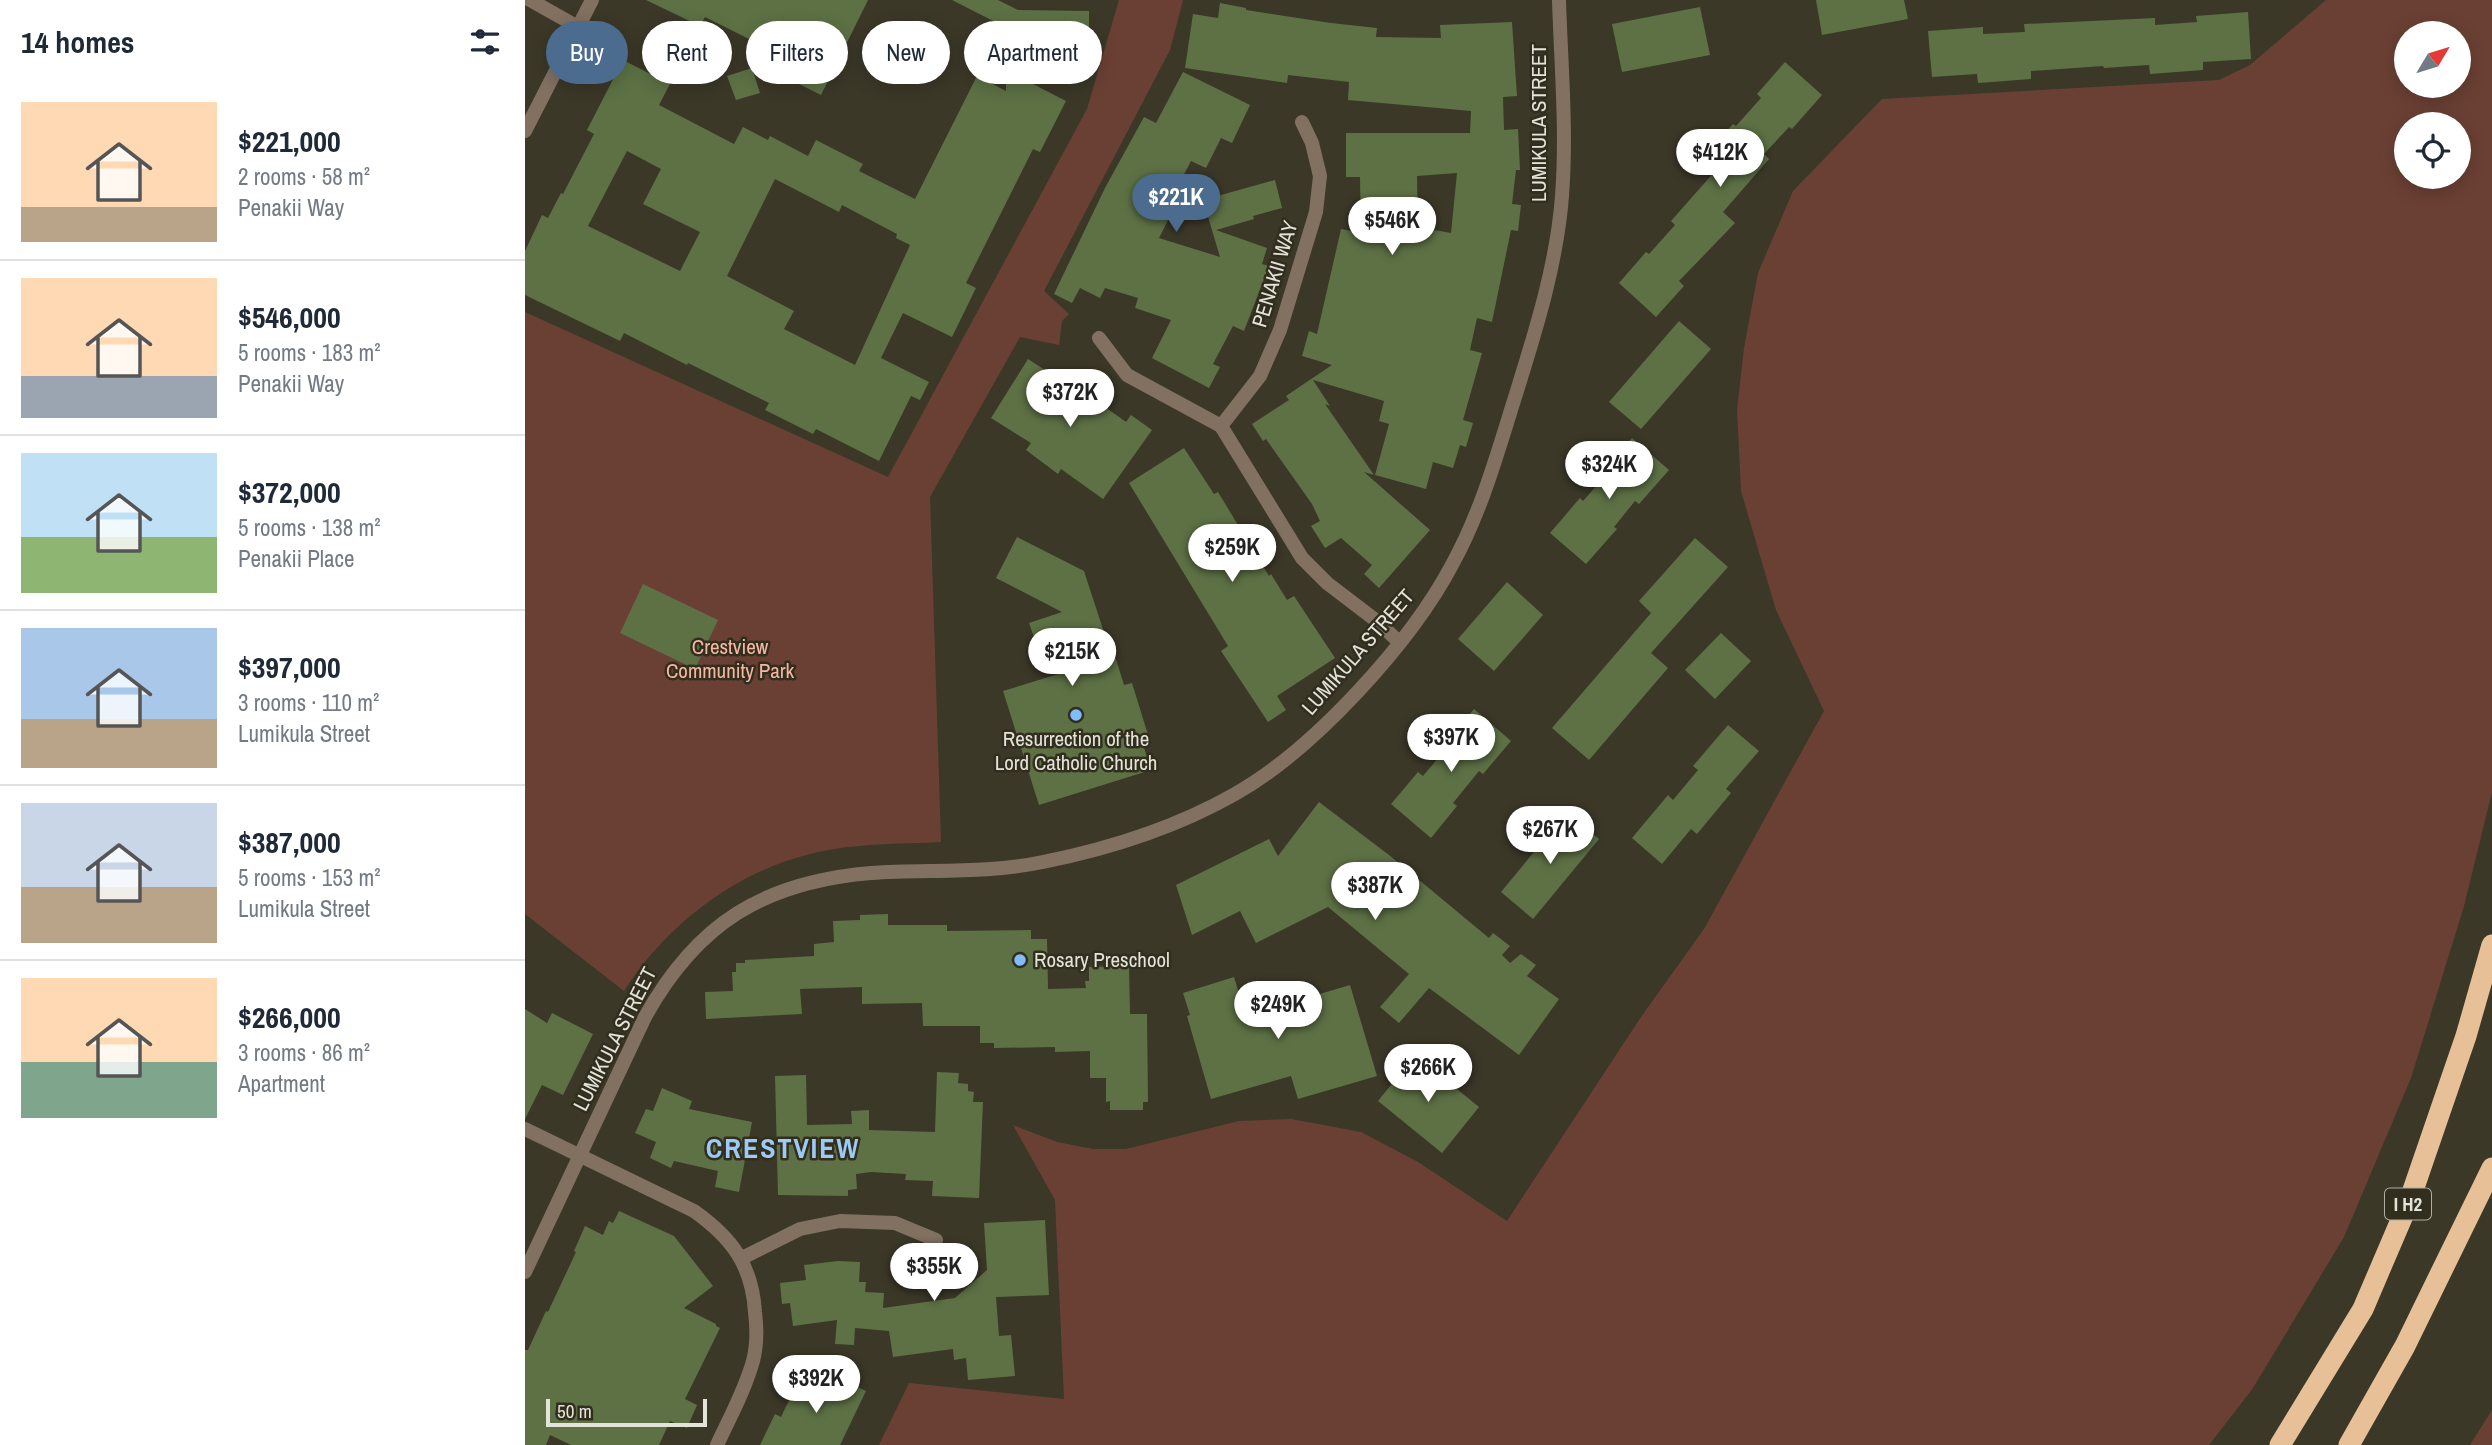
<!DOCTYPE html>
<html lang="en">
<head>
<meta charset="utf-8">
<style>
	:root { --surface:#fff; --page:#f2f2f3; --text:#1f2937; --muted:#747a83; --line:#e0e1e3; --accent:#4b6c8f }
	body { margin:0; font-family:"Archivo Narrow",sans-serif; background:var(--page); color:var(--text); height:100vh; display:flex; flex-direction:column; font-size:26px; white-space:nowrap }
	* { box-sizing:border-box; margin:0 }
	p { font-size:23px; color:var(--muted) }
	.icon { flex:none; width:38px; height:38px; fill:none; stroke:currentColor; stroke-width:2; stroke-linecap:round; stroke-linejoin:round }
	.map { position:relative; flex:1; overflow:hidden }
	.drawer { display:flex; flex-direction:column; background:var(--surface); width:525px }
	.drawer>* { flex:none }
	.top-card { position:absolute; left:21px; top:21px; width:665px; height:63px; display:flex; gap:14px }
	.needle { width:46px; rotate:52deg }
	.tools { position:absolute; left:1869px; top:21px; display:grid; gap:14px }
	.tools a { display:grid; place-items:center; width:77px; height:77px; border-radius:50%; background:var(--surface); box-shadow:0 4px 18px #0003; font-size:35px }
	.scale { position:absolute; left:21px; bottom:18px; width:161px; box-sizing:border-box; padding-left:7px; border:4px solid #e4e3d9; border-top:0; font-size:19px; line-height:24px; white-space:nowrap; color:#e4e3d9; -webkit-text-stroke:5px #312e1e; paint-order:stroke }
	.price { position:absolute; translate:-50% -60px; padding:0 16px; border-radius:24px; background:#fff; color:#222; font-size:23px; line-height:46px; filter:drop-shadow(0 2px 4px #0008) }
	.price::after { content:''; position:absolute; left:50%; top:42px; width:21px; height:16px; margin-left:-10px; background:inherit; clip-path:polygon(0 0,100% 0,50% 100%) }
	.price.current { background:var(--accent); color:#fff }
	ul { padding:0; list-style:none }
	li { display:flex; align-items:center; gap:21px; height:175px; padding:0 21px }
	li+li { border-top:2px solid var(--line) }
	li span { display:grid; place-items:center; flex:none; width:196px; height:140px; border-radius:0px; color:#555 }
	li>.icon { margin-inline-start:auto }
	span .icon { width:84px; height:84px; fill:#fffc; stroke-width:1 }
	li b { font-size:30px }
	h2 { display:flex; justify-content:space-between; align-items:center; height:84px; padding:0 21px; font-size:30px }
	.chip { padding:0 24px; border-radius:32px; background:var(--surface); box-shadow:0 4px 18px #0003; font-size:24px; line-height:63px }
	.chip.current { background:var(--accent); color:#fff }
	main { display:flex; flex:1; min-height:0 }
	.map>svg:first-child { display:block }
</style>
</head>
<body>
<main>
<section class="drawer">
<h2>14 homes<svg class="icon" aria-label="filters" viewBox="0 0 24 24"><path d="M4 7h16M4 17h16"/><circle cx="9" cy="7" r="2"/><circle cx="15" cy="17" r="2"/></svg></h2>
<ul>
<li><span style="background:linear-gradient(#ffd9b3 75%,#b9a48a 0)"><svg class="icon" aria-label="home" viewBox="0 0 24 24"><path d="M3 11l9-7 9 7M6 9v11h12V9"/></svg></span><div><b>$221,000</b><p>2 rooms · 58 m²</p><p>Penakii Way</p></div></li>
<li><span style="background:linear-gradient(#ffd9b3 70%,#9aa5b1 0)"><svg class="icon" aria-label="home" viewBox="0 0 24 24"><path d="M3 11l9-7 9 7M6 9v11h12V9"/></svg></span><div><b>$546,000</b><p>5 rooms · 183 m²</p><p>Penakii Way</p></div></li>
<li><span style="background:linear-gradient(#bfe0f5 60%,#8fb573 0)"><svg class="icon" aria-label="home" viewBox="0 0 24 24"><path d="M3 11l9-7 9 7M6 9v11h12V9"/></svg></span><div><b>$372,000</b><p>5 rooms · 138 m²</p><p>Penakii Place</p></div></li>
<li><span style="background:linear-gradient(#a9c7e8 65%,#b9a48a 0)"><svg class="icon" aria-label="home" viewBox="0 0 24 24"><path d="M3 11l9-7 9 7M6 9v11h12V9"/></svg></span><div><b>$397,000</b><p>3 rooms · 110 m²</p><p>Lumikula Street</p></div></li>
<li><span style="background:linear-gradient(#c9d6e8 60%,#b9a48a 0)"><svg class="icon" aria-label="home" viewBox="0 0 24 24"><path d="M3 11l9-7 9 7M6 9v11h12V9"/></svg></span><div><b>$387,000</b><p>5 rooms · 153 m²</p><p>Lumikula Street</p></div></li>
<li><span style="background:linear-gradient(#ffd9b3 60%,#7fa58c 0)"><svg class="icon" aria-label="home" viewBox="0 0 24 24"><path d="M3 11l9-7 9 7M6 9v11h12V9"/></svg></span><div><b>$266,000</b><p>3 rooms · 86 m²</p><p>Apartment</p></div></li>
</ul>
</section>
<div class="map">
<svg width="1967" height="1445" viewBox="0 0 1967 1445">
	<rect width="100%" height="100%" fill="#3b3828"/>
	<g fill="#6b4034" fill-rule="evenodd">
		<path d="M594 0H658L645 50 519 291 544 314 537 321 534 345 495 337 405 497 416 842C374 844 330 843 289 853 211 871 142 924 99 991L0 914V312L363 477 562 109Z"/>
		<path d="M1801 0H1967V792L1939 906 1886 1078 1819 1237 1728 1388 1684 1445H354L384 1383 539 1399 530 1200 488 1125 532 1142 568 1149H601L714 1121 766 1119 836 1132 893 1162 982 1221 1116 1017 1179 929 1299 711 1251 610 1216 491 1212 410 1219 348 1233 273 1268 191 1357 99 1694 80 1725 65ZM1881 33H1934V86H1881ZM1881 124H1934V177H1881Z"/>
		<polygon points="1967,1410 1967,1445 1945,1445"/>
	</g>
	<g fill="#5d7145" fill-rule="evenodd">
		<polygon points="121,0 343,0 296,95 236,65 260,57 180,17 175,26"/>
		<polygon points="427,0 473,0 493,10 564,11 564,63 482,63 482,28"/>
		<polygon points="1291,0 1379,0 1383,19 1297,35"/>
		<path d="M695 3 721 8V10L806 23 852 28 851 37 916 38 915 25 987 22 992 96 978 97 979 130 993 129 995 170H991L987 204 996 205 993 231 986 230 967 322 952 318 945 350 957 353 938 420 948 423 941 447 935 445 928 468 908 462 901 489 850 475 864 424 854 421 859 401 788 380 805 406 800 404 849 475 839 472 905 530 854 588 839 574 847 565 816 538 800 548 786 526 795 521 787 504 741 439 738 441 727 424 764 400 761 396 807 365 777 356 784 331 792 334 816 229 836 233 835 177H821V133H945L946 111 823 100 824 82 763 75 762 83 660 68 668 14 693 18ZM932 173 926 233 893 227 892 176Z"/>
		<polygon points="1175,7 1185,55 1097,72 1087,24"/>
		<polygon points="1723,12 1726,59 1678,62 1678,70 1625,74 1624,65 1579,68 1578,66 1506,71 1506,79 1453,83 1452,74 1407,77 1403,31 1458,27 1458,34 1500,32 1499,24 1630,18 1630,25 1672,22 1671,16"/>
		<path d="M98 60 145 84 134 105 209 144 218 127 243 140 245 136 283 156 291 140 338 164 334 171 390 199 452 76 481 91V70L541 101 515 152 508 149 441 283 451 288 427 337 378 313 356 358 404 382 395 400 386 396 354 461 291 429 288 434 240 410 244 403 163 363 162 365 99 333 95 341 0 295V251L17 215 23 218 36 193 38 194 69 134 62 130ZM102 151 136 169 118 204 175 232 155 271 63 226ZM250 179 314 212 317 205 372 234 371 238 385 245 330 365 259 329 269 311 202 276Z"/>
		<polygon points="1260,62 1297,95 1267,129 1264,127 1239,154 1244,159 1198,212 1210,223 1154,281 1159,286 1131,317 1094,283 1121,252 1124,254 1150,225 1146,221 1191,170 1177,158 1208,124 1211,126 1236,98 1232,94"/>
		<polygon points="227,68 235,93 211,100 202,76"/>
		<polygon points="658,72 725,105 707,143 696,138 681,168 666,161 640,211 649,208 634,238 695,257 678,200 750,180 757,208 728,216 729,219 691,230 742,248 737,264 744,266 719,331 708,326 688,364 695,367 684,388 627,358 646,320 610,308 613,298 580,288 575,298 555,288 547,303 529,294 580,188 619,117 631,123"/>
		<polygon points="1154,321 1186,349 1116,429 1084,402"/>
		<polygon points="503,359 546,387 548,384 601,422 606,415 627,430 578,499 536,469 533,474 501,450 506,443 466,418"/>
		<polygon points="1107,438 1144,470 1114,504 1110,501 1089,527 1092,529 1061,564 1025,533 1055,498 1058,501 1081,475 1077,472"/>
		<polygon points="659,448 689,494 693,492 744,576 746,574 762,600 769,596 810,658 752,696 761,710 743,722 696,651 703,646 604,483"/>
		<polygon points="492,537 559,571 587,657 590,656 599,685 607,683 624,738 617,741 626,770 514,805 478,691 543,671 532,636 511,643 504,623 537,612 471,578"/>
		<polygon points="1170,538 1203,567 1126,653 1143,668 1064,760 1027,728 1126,613 1114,601"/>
		<polygon points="982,582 1018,615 969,671 933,639"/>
		<polygon points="118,584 193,620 170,669 95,633"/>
		<polygon points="1196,633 1226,661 1190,699 1160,670"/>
		<polygon points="949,709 986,741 958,774 954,771 928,803 932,806 906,838 866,804 893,772 898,776 924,745 921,742"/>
		<polygon points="1203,725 1234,751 1201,789 1206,793 1172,834 1166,829 1137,864 1107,838 1143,795 1148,800 1173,770 1168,766"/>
		<polygon points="794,802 864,855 964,938 968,933 985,946 977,955 985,963 996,954 1011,965 1002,976 1034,999 994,1055 904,988 874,1023 855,1007 884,974 803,907 731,943 715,911 667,935 651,885 744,839 753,856"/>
		<polygon points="1042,812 1074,839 1008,919 976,892"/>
		<polygon points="363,914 363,925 422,925 422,931 506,930 506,939 522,939 523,989 561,988 560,981 564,981 564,967 604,966 605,1014 622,1014 623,1102 618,1102 618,1110 585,1110 585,1101 581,1102 581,1078 565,1078 565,1051 530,1052 530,1047 469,1048 469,1043 455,1043 455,1026 398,1026 397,1003 337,1004 337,987 275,989 277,1014 181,1019 180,992 208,991 207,972 211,972 211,963 220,963 220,960 289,956 289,944 309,942 308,921 335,920 335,915"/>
		<polygon points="709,977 721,1016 825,985 852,1076 773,1099 766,1076 686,1099 662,1016 665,1015 658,993"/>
		<polygon points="0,1009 22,1023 27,1013 68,1034 38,1095 17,1085 0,1119"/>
		<polygon points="890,1055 954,1107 917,1153 853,1101"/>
		<polygon points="412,1072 434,1073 433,1083 443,1084 443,1091 449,1092 448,1102 458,1102 454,1198 407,1196 408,1181 380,1180 381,1174 346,1172 331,1174 332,1189 323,1190 323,1196 253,1195 250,1076 281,1075 282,1125 327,1124 326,1111 344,1110 344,1130 410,1132"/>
		<polygon points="137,1088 167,1101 164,1109 227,1122 214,1192 190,1187 193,1171 149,1161 146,1168 125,1158 131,1142 110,1133 121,1109 128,1111"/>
		<polygon points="94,1211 149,1236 188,1286 159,1308 191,1324 191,1326 195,1328 160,1399 172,1405 162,1428 145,1421 134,1445 46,1445 25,1435 21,1445 0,1445 0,1350 3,1350 21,1311 23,1312 51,1252 49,1251 60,1226 78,1235 84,1221 88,1223"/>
		<polygon points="520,1220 524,1295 471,1297 474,1336 486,1335 490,1376 443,1380 441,1358 429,1360 428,1349 368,1357 364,1331 330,1328 329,1345 310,1344 312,1320 268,1326 265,1303 257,1304 255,1283 281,1280 279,1265 313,1261 335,1262 334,1282 341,1282 340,1292 359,1293 358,1308 430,1298 462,1270 459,1223"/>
		<polygon points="293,1374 315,1385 318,1380 341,1391 315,1445 235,1445 250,1414 256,1417 270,1388 283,1395"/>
	</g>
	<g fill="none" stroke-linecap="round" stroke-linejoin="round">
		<g stroke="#827161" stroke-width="14">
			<polyline points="5,0 53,27"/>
			<polyline points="0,131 67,0"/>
			<polyline points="574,338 602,375 696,426 777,558 802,583 853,622 874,642"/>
			<polyline points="696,426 735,376 755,330 791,212 795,176 787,143 777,122"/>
			<path d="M0 1129 169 1211C207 1238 227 1265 230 1312 232 1328 232 1346 228 1361 220 1390 205 1417 192 1445"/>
			<polyline points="217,1258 275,1229 315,1221 370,1223 411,1240"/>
			<path d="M0 1272 120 1017C172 923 239 882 346 873 403 869 461 874 518 862 583 849 652 827 710 794 788 750 886 643 928 563 957 510 973 451 991 394 1011 330 1032 263 1037 196 1042 131 1036 65 1034 0"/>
		</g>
		<g stroke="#e7c097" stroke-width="21">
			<polyline points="1755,1445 1838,1309 1885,1199 1941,1036 1967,945"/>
			<polyline points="1824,1445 1880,1346 1967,1168"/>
		</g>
	</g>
	<g fill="#81bdfa" stroke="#312e1e" stroke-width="2.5">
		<circle cx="551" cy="715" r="7"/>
		<circle cx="495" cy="960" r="7"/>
	</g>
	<g text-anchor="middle" stroke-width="5" stroke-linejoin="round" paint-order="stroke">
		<rect fill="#312e1e" stroke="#aeada1" stroke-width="2" x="1860" y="1188.5" width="46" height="31" rx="5"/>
		<g font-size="19" font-weight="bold" fill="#e4e3d9">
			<text x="1883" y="1211">I H2</text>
		</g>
		<g font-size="21" fill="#e4e3d9" stroke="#312e1e">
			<text transform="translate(1014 123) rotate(-90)" y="7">LUMIKULA STREET</text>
			<text transform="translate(750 274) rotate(-73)" y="7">PENAKII WAY</text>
			<text transform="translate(833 652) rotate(-49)" y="7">LUMIKULA STREET</text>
			<text transform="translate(90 1039) rotate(-63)" y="7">LUMIKULA STREET</text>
		</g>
		<g font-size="21" fill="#f7b6a4" stroke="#312e1e">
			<text x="205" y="654">Crestview<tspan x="205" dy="24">Community Park</tspan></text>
		</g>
		<g font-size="21" fill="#e4e3d9" stroke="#312e1e">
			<text x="551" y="746">Resurrection of the<tspan x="551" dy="24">Lord Catholic Church</tspan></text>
			<text x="509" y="967" text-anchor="start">Rosary Preschool</text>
		</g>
		<g font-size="28" font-weight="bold" letter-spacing="2" fill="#9dc9f7" stroke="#312e1e">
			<text x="258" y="1158">CRESTVIEW</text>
		</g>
	</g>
</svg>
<div class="tools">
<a><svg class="needle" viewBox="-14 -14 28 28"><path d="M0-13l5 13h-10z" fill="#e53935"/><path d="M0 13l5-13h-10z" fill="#747a83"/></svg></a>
<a><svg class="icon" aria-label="locate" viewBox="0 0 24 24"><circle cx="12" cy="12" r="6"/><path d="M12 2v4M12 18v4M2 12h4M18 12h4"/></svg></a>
</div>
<div class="scale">50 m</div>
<b class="price" style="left:1195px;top:189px">$412K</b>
<b class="price current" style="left:651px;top:234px">$221K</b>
<b class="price" style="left:867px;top:257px">$546K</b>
<b class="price" style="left:545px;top:429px">$372K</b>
<b class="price" style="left:1084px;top:501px">$324K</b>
<b class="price" style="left:707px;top:584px">$259K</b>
<b class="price" style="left:547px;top:688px">$215K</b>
<b class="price" style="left:926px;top:774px">$397K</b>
<b class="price" style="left:1025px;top:866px">$267K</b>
<b class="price" style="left:850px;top:922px">$387K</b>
<b class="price" style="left:753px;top:1041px">$249K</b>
<b class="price" style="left:903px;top:1104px">$266K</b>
<b class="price" style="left:409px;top:1303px">$355K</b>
<b class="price" style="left:291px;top:1415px">$392K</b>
<div class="top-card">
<a class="chip current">Buy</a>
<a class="chip">Rent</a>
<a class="chip">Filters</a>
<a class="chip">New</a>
<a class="chip">Apartment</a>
</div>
</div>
</main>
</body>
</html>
